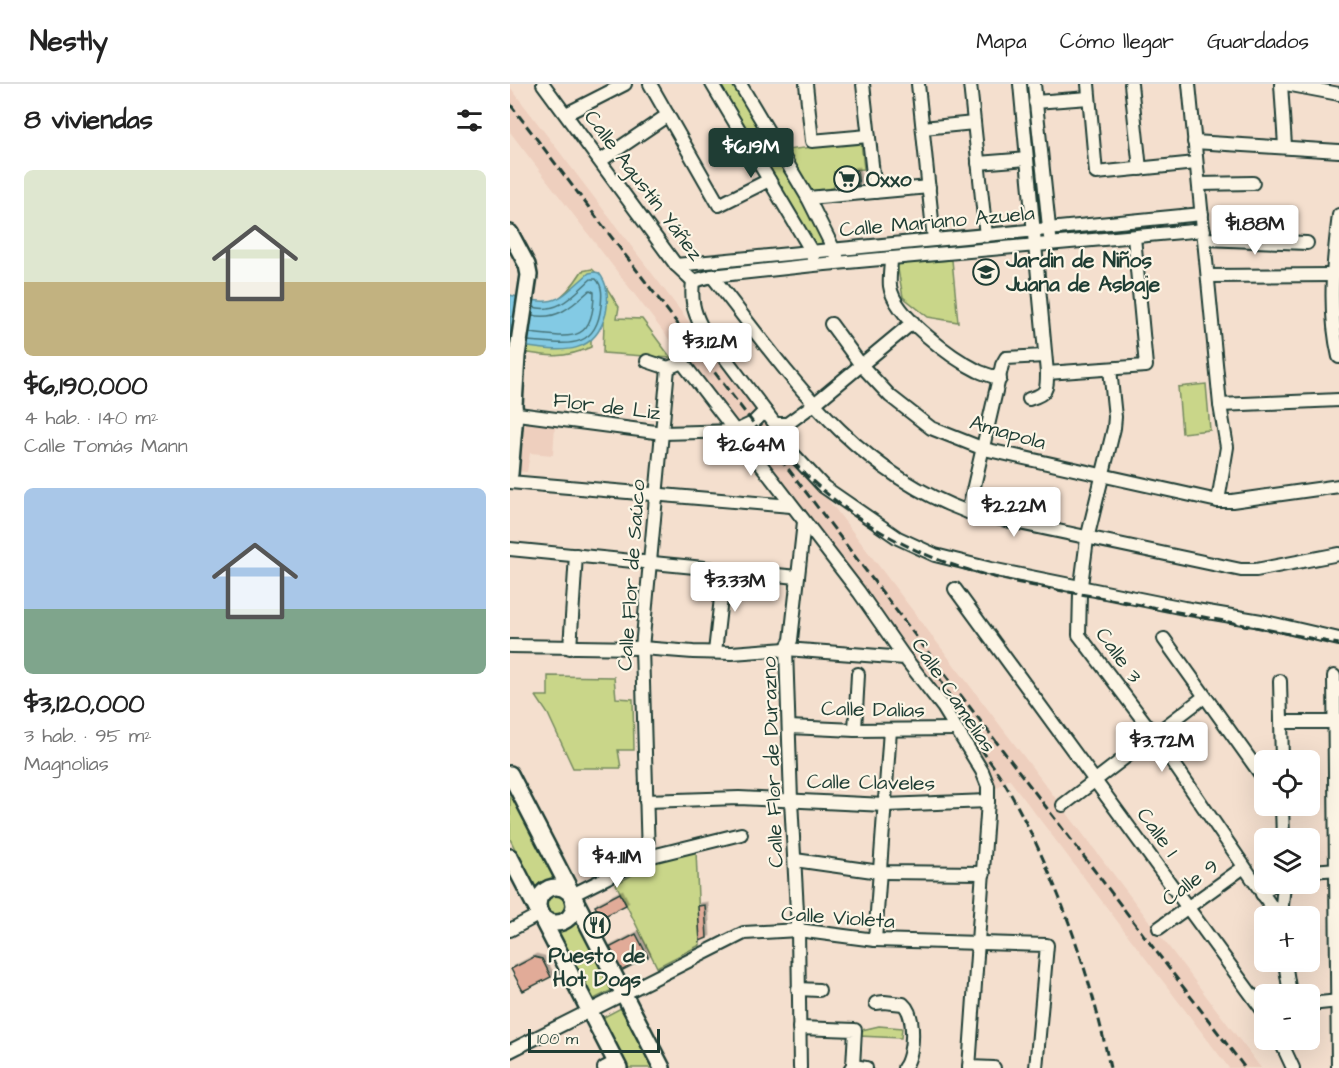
<!DOCTYPE html>
<html lang="es">
<head>
<meta charset="utf-8">
<style>
	:root { --surface:#fff; --page:#f2f2f2; --text:#222; --muted:#767676; --line:#e0e0e0; --accent:#1f3d34 }
	body { margin:0; font-family:"Architects Daughter",sans-serif; background:var(--page); color:var(--text); height:100vh; display:flex; flex-direction:column; font-size:22px; white-space:nowrap }
	* { box-sizing:border-box; margin:0 }
	p { font-size:20px; color:var(--muted) }
	.icon { flex:none; width:33px; height:33px; fill:none; stroke:currentColor; stroke-width:2; stroke-linecap:round; stroke-linejoin:round }
	.map { position:relative; flex:1; overflow:hidden }
	.details { display:flex; flex-direction:column; background:var(--surface); width:510px }
	.details>* { flex:none }
	.controls { position:absolute; left:744px; top:666px; display:grid; gap:12px }
	.controls a { display:grid; place-items:center; width:66px; height:66px; border-radius:9px; background:var(--surface); box-shadow:0 6px 24px #0002; font-size:30px }
	.scale { position:absolute; left:18px; bottom:15px; width:132px; box-sizing:border-box; padding-left:6px; border:3px solid #1f3d34; border-top:0; font-size:16px; line-height:21px; white-space:nowrap; color:#1f3d34; -webkit-text-stroke:4px #fcf5e5; paint-order:stroke }
	.price { position:absolute; translate:-50% -51px; padding:0 14px; border-radius:6px; background:#fff; color:#222; font-size:20px; line-height:39px; filter:drop-shadow(0 2px 3px #0008) }
	.price::after { content:''; position:absolute; left:50%; top:36px; width:18px; height:14px; margin-left:-9px; background:inherit; clip-path:polygon(0 0,100% 0,50% 100%) }
	.price.selected { background:var(--accent); color:#fff }
	ul { padding:0; list-style:none }
	li { display:grid; align-content:center; gap:12px; height:318px; padding:0 24px }
	li span { display:grid; place-items:center; height:186px; border-radius:9px; color:#555 }
	li>.icon { margin-inline-start:auto }
	span .icon { width:108px; height:108px; fill:#fffc; stroke-width:1 }
	li b { font-size:26px }
	h2 { display:flex; justify-content:space-between; align-items:center; height:72px; padding:0 24px; font-size:26px }
	header { display:flex; align-items:center; gap:36px; box-sizing:border-box; height:84px; padding:0 30px; background:var(--surface); border-bottom:2px solid var(--line) }
	header strong { font-size:28px }
	nav { display:flex; gap:33px; margin-inline-start:auto; font-size:21px }
	main { display:flex; flex:1; min-height:0 }
	.map>svg:first-child { display:block }
</style>
</head>
<body>
<header>
<strong>Nestly</strong>
<nav><a>Mapa</a><a>Cómo llegar</a><a>Guardados</a></nav>
</header>
<main>
<section class="details">
<h2>8 viviendas<svg class="icon" aria-label="filters" viewBox="0 0 24 24"><path d="M4 7h16M4 17h16"/><circle cx="9" cy="7" r="2"/><circle cx="15" cy="17" r="2"/></svg></h2>
<ul>
<li><span style="background:linear-gradient(#dfe7d0 60%,#c2b280 0)"><svg class="icon" aria-label="home" viewBox="0 0 24 24"><path d="M3 11l9-7 9 7M6 9v11h12V9"/></svg></span><div><b>$6,190,000</b><p>4 hab. · 140 m²</p><p>Calle Tomás Mann</p></div></li>
<li><span style="background:linear-gradient(#a9c7e8 65%,#7fa58c 0)"><svg class="icon" aria-label="home" viewBox="0 0 24 24"><path d="M3 11l9-7 9 7M6 9v11h12V9"/></svg></span><div><b>$3,120,000</b><p>3 hab. · 95 m²</p><p>Magnolias</p></div></li>
</ul>
</section>
<div class="map">
<svg width="829" height="984" viewBox="0 0 829 984">
	<defs>
		<filter id="shadow"><feDropShadow dx="2.5" dy="-2.5" stdDeviation="0" flood-color="#0004"/></filter>
	</defs>
	<rect width="100%" height="100%" fill="#f4dfce"/>
	<filter id="ink" filterUnits="userSpaceOnUse"><feTurbulence type="fractalNoise" baseFrequency=".0167" numOctaves="2"/><feDisplacementMap in="SourceGraphic" scale="12" xChannelSelector="R" yChannelSelector="G"/><feConvolveMatrix kernelMatrix="1 2 1 2 8 2 1 2 1" color-interpolation-filters="sRGB"/></filter>
	<g filter="url(#ink)">
		<g fill="#eecfbe">
			<polygon points="0,3 179,238 269,351 751,984 719,984 499,695 485,705 458,657 339,490 0,48"/>
			<polygon points="10,338 45,341 43,371 20,369 17,388 6,387"/>
		</g>
		<g fill="#c9d689" stroke="#748a5e" stroke-width="1.5">
			<polygon points="211,0 226,0 317,157 314,163 308,164 302,158 212,6"/>
			<polygon points="513,0 521,0 535,143 528,144"/>
			<polygon points="351,58 354,85 324,88 324,104 300,107 275,66"/>
			<polygon points="442,176 448,238 418,233 393,213 387,180"/>
			<path d="M82 185C90 191 102 213 109 223L107 234 132 235 161 274 93 269 94 238 90 240 81 250V263C50 277 32 271 0 266V221C35 231 54 216 72 187Z"/>
			<polygon points="696,300 700,346 672,349 668,303"/>
			<polygon points="38,592 104,593 106,614 123,615 124,666 108,666 111,684 63,684 38,630 26,612 38,612"/>
			<polygon points="0,707 47,797 35,799 26,807 0,755"/>
			<polygon points="186,767 190,861 147,883 106,800 147,777"/>
			<circle cx="48" cy="820" r="11"/>
			<polygon points="67,835 102,906 82,916 47,846 56,844"/>
			<polygon points="111,924 142,984 118,984 92,934"/>
			<polygon points="369,942 392,944 391,954 349,952 352,946"/>
		</g>
		<path fill="#83cae4" stroke="#5b929e" stroke-width="1.5" d="M85 188 89 189C98 200 99 214 96 229 83 280 40 264 0 261V211C46 223 45 219 79 189Z"/>
		<g fill="none" stroke-linecap="round" stroke-linejoin="round">
			<g stroke="#47757a" stroke-width="1.5">
				<path d="M19 249C60 253 84 261 84 208L80 206C62 222 47 237 22 231"/>
				<path d="M18 257C53 259 86 269 91 222 92 212 93 202 86 195H81C64 210 49 230 23 223"/>
			</g>
		</g>
		<g fill="#e1ab98" stroke="#1f3d34" stroke-width="1.5" filter="url(#shadow)">
			<polygon points="347,86 349,101 327,104 325,89"/>
			<polygon points="110,809 116,821 91,834 85,822"/>
			<polygon points="195,821 197,854 190,857 188,822"/>
			<polygon points="126,850 138,873 111,887 99,864"/>
			<polygon points="24,873 32,875 41,893 13,907 1,885"/>
		</g>
		<g fill="none" stroke-linecap="round" stroke-linejoin="round">
			<g stroke="#1f3d34" stroke-width="16">
				<g id="minor">
					<polyline points="33,0 166,181 183,197"/>
					<polyline points="140,0 209,121 259,96"/>
					<polyline points="202,0 302,168 303,175"/>
					<polyline points="230,0 298,114 327,172"/>
					<polyline points="296,0 302,57 358,52"/>
					<polyline points="353,0 365,108"/>
					<polyline points="408,0 424,156"/>
					<polyline points="460,0 476,152"/>
					<path d="M510 0 537 289C537 306 537 310 519 315"/>
					<polyline points="524,0 540,153"/>
					<polyline points="578,0 586,89 686,79"/>
					<polyline points="621,0 630,85"/>
					<polyline points="679,0 710,321 717,363 708,417"/>
					<polyline points="771,0 775,62"/>
					<polyline points="776,0 829,10"/>
					<polyline points="525,18 579,14"/>
					<polyline points="56,30 115,0"/>
					<polyline points="413,44 464,39"/>
					<polyline points="684,58 829,67"/>
					<polyline points="90,77 158,31"/>
					<polyline points="468,79 517,75"/>
					<polyline points="689,100 743,99"/>
					<polyline points="298,114 419,103"/>
					<path d="M829 131C823 179 818 226 829 273"/>
					<polyline points="695,155 797,159"/>
					<path d="M381 174C381 183 379 194 380 202 384 232 442 274 468 287 475 290 482 292 490 295"/>
					<polyline points="166,181 692,130"/>
					<path d="M202 192C277 287 339 385 458 428L731 486H746L829 470"/>
					<polyline points="698,192 823,191"/>
					<path d="M183 197C181 215 183 226 191 242L265 340 272 358 314 403 388 454 425 471 481 485 674 524 751 537 829 555"/>
					<polyline points="183,197 202,192 304,181 694,146"/>
					<polyline points="321,240 351,281 380,312 421,344 474,365 708,417 722,417 829,402"/>
					<polyline points="137,277 158,284"/>
					<polyline points="158,284 172,278 349,508 395,574 433,623 472,687 478,702 478,717 459,984"/>
					<polyline points="600,285 605,333 604,344 577,455 570,509 569,551 645,652 768,832"/>
					<polyline points="537,289 636,282 624,153"/>
					<polyline points="710,321 829,316"/>
					<polyline points="0,329 153,349 226,347 243,339 255,327"/>
					<polyline points="265,340 277,340 303,321 403,238"/>
					<polyline points="0,398 281,422"/>
					<polyline points="458,428 492,281 496,274 535,272"/>
					<polyline points="0,465 287,493"/>
					<polyline points="445,505 754,928"/>
					<polyline points="654,555 754,695"/>
					<polyline points="0,562 132,564 183,568 222,569 276,565 395,574"/>
					<polyline points="60,564 66,471"/>
					<polyline points="205,568 214,487"/>
					<polyline points="824,592 828,984"/>
					<polyline points="770,597 772,676"/>
					<polyline points="772,638 829,638"/>
					<polyline points="279,643 345,646 446,645"/>
					<polyline points="345,646 348,590"/>
					<polyline points="136,717 229,714 375,721 478,717"/>
					<polyline points="553,721 694,613"/>
					<polyline points="772,722 773,754"/>
					<polyline points="138,773 132,564 158,284"/>
					<polyline points="285,776 370,788 474,789"/>
					<polyline points="800,787 829,785"/>
					<polyline points="752,810 763,800"/>
					<polyline points="62,811 138,773 231,750"/>
					<polyline points="771,832 774,800"/>
					<polyline points="649,844 734,783"/>
					<polyline points="0,846 30,830"/>
					<polyline points="365,856 380,646"/>
					<polyline points="775,878 780,910"/>
					<polyline points="288,905 309,906"/>
					<path d="M366 919 374 918 393 920C406 931 404 971 394 984"/>
					<polyline points="800,920 829,917"/>
					<polyline points="289,944 345,946 343,982"/>
					<polyline points="770,956 783,984"/>
					<polyline points="0,967 234,849 288,846 365,856 537,861 526,984"/>
					<polyline points="459,983 484,984"/>
					<polyline points="94,984 106,978"/>
					<polyline points="290,984 288,846 281,716 276,565 281,556 294,438"/>
					<polyline points="341,984 343,982 356,984"/>
				</g>
			</g>
			<g stroke="#1f3d34" stroke-width="20">
				<g id="major">
					<polyline points="0,149 17,181 19,191 7,272 4,321 5,330 0,390"/>
					<polyline points="0,690 152,984"/>
					<polyline points="0,773 109,984"/>
					<circle cx="46" cy="821" r="18"/>
				</g>
			</g>
			<use href="#minor" stroke="#fcf5e5" stroke-width="12"/>
			<use href="#major" stroke="#fcf5e5" stroke-width="15"/>
			<g stroke="#1f3d34" stroke-width="3" stroke-dasharray="9 4.5" stroke-linecap="butt">
				<polyline points="0,20 735,984"/>
				<path d="M274 368C320 420 380 460 446 482 499 500 556 507 611 517 683 531 756 545 829 560"/>
				<path d="M430 595C442 616 454 638 467 659 477 674 489 689 498 705 546 791 580 887 600 984"/>
			</g>
		</g>
	</g>
	<defs>
		<g id="supermarket-ring" transform="scale(1.35)"><circle r="9.5" fill="#fcf5e5" stroke="#1f3d34" stroke-width="1.5"/><path d="M-6-5.5h2.5l.6 2H6L4.5 2H-2.5L-4.4-4H-6ZM-1.5 3.2a1.3 1.3 0 1 0 .1 0ZM3 3.2a1.3 1.3 0 1 0 .1 0Z" fill="#1f3d34"/></g>
		<g id="school-ring" transform="scale(1.35)"><circle r="9.5" fill="#fcf5e5" stroke="#1f3d34" stroke-width="1.5"/><path d="M0-5L7-2L0 1L-7-2ZM-4 1L0 2.5L4 1V4Q0 6-4 4Z" fill="#1f3d34"/></g>
		<g id="restaurant-ring" transform="scale(1.35)"><circle r="9.5" fill="#fcf5e5" stroke="#1f3d34" stroke-width="1.5"/><path d="M-5-6h1v4h1v-4h1v4h1v-4h1v5L-1.5 .5V6h-2V.5L-5-1ZM5-6V6H3V1.5H1.5Q1.5-4 5-6Z" fill="#1f3d34"/></g>
	</defs>
	<g fill-rule="evenodd">
		<use href="#supermarket-ring" x="337" y="95"/>
		<use href="#school-ring" x="476" y="188"/>
		<use href="#restaurant-ring" x="87" y="841"/>
	</g>
	<g text-anchor="middle" stroke-width="4.5" stroke-linejoin="round" paint-order="stroke">
		<g font-size="21" font-weight="bold" fill="#1f3d34" stroke="#fcf5e5" text-anchor="start">
			<text x="356" y="102">Oxxo</text>
			<text x="496" y="183">Jardin de Niños<tspan x="496" dy="24">Juana de Asbaje</tspan></text>
			<text x="87" y="878" text-anchor="middle">Puesto de<tspan x="87" dy="24">Hot Dogs</tspan></text>
		</g>
		<g font-size="21" fill="#1f3d34" stroke="#fcf5e5">
			<text transform="translate(134 101) rotate(53)" y="7">Calle Agustín Yáñez</text>
			<text transform="translate(427 137) rotate(-5)" y="7">Calle Mariano Azuela</text>
			<text transform="translate(97 322) rotate(7)" y="7">Flor de Liz</text>
			<text transform="translate(498 348) rotate(16)" y="7">Amapola</text>
			<text transform="translate(121 491) rotate(-86)" y="7">Calle Flor de Saúco</text>
			<text transform="translate(609 571) rotate(54)" y="7">Calle 3</text>
			<text transform="translate(444 611) rotate(56)" y="7">Calle Camelias</text>
			<text transform="translate(363 625) rotate(1)" y="7">Calle Dalias</text>
			<text transform="translate(262 678) rotate(-92)" y="7">Calle Flor de Durazno</text>
			<text transform="translate(361 698) rotate(1)" y="7">Calle Claveles</text>
			<text transform="translate(648 748) rotate(54)" y="7">Calle 1</text>
			<text transform="translate(680 798) rotate(-36)" y="7">Calle 9</text>
			<text transform="translate(328 833) rotate(4)" y="7">Calle Violeta</text>
		</g>
	</g>
</svg>
<div class="controls">
<a><svg class="icon" aria-label="locate" viewBox="0 0 24 24"><circle cx="12" cy="12" r="6"/><path d="M12 2v4M12 18v4M2 12h4M18 12h4"/></svg></a>
<a><svg class="icon" aria-label="layers" viewBox="0 0 24 24"><path d="M12 4l9 5-9 5-9-5zM3 14l9 5 9-5"/></svg></a>
<a>+</a>
<a>−</a>
</div>
<div class="scale">100 m</div>
<b class="price selected" style="left:241px;top:95px">$6.19M</b>
<b class="price" style="left:745px;top:172px">$1.88M</b>
<b class="price" style="left:200px;top:290px">$3.12M</b>
<b class="price" style="left:241px;top:393px">$2.64M</b>
<b class="price" style="left:504px;top:454px">$2.22M</b>
<b class="price" style="left:225px;top:529px">$3.33M</b>
<b class="price" style="left:652px;top:689px">$3.72M</b>
<b class="price" style="left:107px;top:805px">$4.11M</b>
</div>
</main>
</body>
</html>
